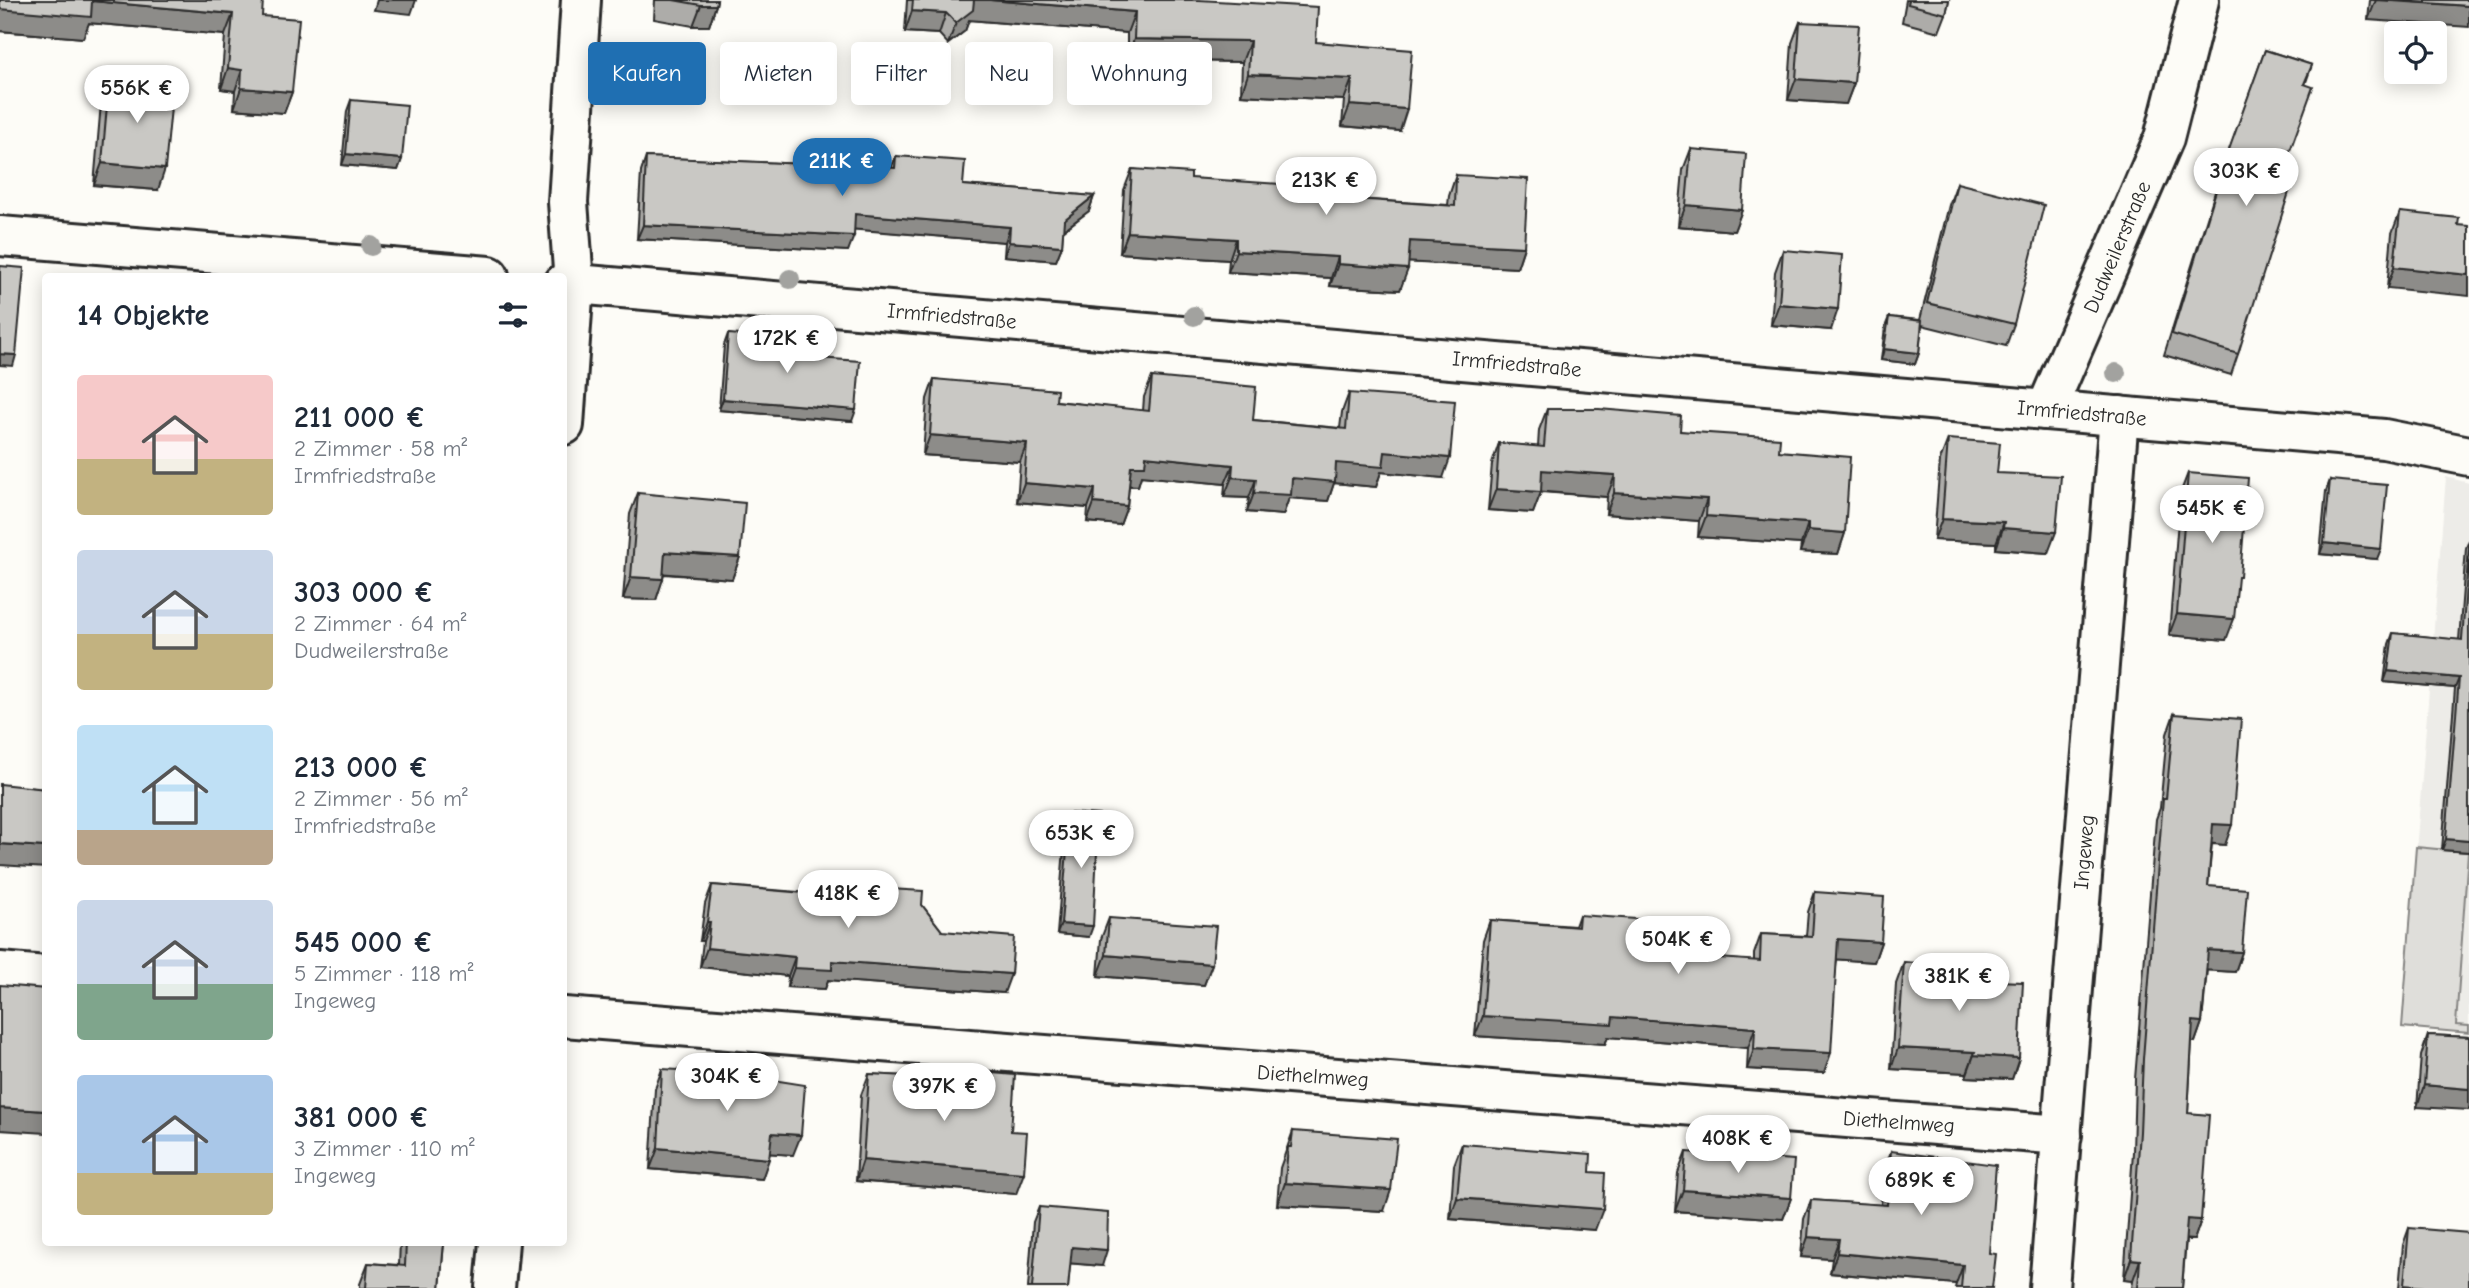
<!DOCTYPE html>
<html lang="de">
<head>
<meta charset="utf-8">
<style>
	:root { --surface:#fff; --page:#f6f6f7; --text:#1f2937; --muted:#747a83; --accent:#1f6fb2 }
	body { margin:0; font-family:"Comic Neue",sans-serif; background:var(--page); color:var(--text); height:100vh; display:flex; flex-direction:column; font-size:26px; white-space:nowrap }
	* { box-sizing:border-box; margin:0 }
	p { font-size:23px; color:var(--muted) }
	.icon { flex:none; width:38px; height:38px; fill:none; stroke:currentColor; stroke-width:2; stroke-linecap:round; stroke-linejoin:round }
	.map { position:relative; flex:1; overflow:hidden }
	.panel { position:absolute; left:42px; top:273px; width:525px; height:973px; display:flex; flex-direction:column; background:var(--surface); border-radius:7px; box-shadow:0 4px 18px #0003 }
	.panel>* { flex:none }
	.banner { position:absolute; left:588px; top:42px; width:665px; height:63px; display:flex; gap:14px }
	.controls { position:absolute; left:2384px; top:21px; display:grid; gap:14px }
	.controls a { display:grid; place-items:center; width:63px; height:63px; border-radius:7px; background:var(--surface); box-shadow:0 4px 18px #0003; font-size:35px }
	.price { position:absolute; translate:-50% -60px; padding:0 16px; border-radius:24px; background:#fff; color:#222; font-size:23px; line-height:46px; filter:drop-shadow(0 2px 4px #0008) }
	.price::after { content:''; position:absolute; left:50%; top:42px; width:21px; height:16px; margin-left:-10px; background:inherit; clip-path:polygon(0 0,100% 0,50% 100%) }
	.price.selected { background:var(--accent); color:#fff }
	ul { padding:0; list-style:none }
	li { display:flex; align-items:center; gap:21px; height:175px; padding:0 35px }
	li span { display:grid; place-items:center; flex:none; width:196px; height:140px; border-radius:7px; color:#555 }
	li>.icon { margin-inline-start:auto }
	span .icon { width:84px; height:84px; fill:#fffc; stroke-width:1 }
	li b { font-size:30px }
	h2 { display:flex; justify-content:space-between; align-items:center; height:84px; padding:0 35px; font-size:30px }
	.chip { padding:0 24px; border-radius:7px; background:var(--surface); box-shadow:0 4px 18px #0003; font-size:24px; line-height:63px }
	.chip.selected { background:var(--accent); color:#fff }
	.map>svg:first-child { display:block }
</style>
</head>
<body>
<div class="map">
<svg width="2469" height="1288" viewBox="0 0 2469 1288">
	<rect width="100%" height="100%" fill="#fdfcf7"/>
	<filter id="ink" filterUnits="userSpaceOnUse"><feTurbulence type="fractalNoise" baseFrequency=".0143" numOctaves="2"/><feDisplacementMap in="SourceGraphic" scale="14" xChannelSelector="R" yChannelSelector="G"/><feConvolveMatrix kernelMatrix="1 2 1 2 8 2 1 2 1" color-interpolation-filters="sRGB"/></filter>
	<g filter="url(#ink)">
		<polygon fill="#edece8" points="2446,477 2469,483 2469,1033 2402,1027"/>
		<polygon fill="#dfdeda" stroke="#858482" stroke-width="2" points="2416,847 2468,852 2456,1025 2469,1026 2469,1033 2402,1027"/>
		<g fill="none" stroke-linecap="round" stroke-linejoin="round">
			<g stroke="#2b2b2b" stroke-width="44">
				<g id="street">
					<polyline points="0,236 489,276"/>
					<polyline points="564,283 2384,439 2469,456"/>
					<polyline points="2046,410 2164,138 2199,0"/>
					<polyline points="564,425 574,283 568,202 581,0"/>
					<polyline points="0,972 46,976"/>
					<polyline points="564,1017 2062,1135"/>
					<polyline points="495,1288 499,1242"/>
					<polyline points="2049,1288 2119,416"/>
				</g>
			</g>
			<use href="#street" stroke="#fdfcf7" stroke-width="38"/>
		</g>
		<g fill="#a2a29f">
			<circle cx="371" cy="246" r="10"/>
			<circle cx="790" cy="279" r="10"/>
			<circle cx="1194" cy="316" r="10"/>
			<circle cx="2116" cy="373" r="10"/>
		</g>
		<g fill="#adaca9" stroke="#2b2b2b" stroke-width="2">
			<polygon points="0,0 262,16 292,92 284,113 234,109 235,91 221,89 225,35 89,23 83,38 0,31"/>
			<polygon points="655,0 717,0 716,5 709,26 693,26 654,19"/>
			<polygon points="907,0 1199,0 1316,42 1400,131 1342,126 1344,100 1241,95 1242,62 1127,60 1127,33 969,20 965,31 948,44 939,34 905,32"/>
			<polygon points="1906,0 1949,0 1946,14 1939,32 1902,22"/>
			<polygon points="2370,0 2469,0 2368,20"/>
			<polygon points="1800,22 1854,83 1846,104 1788,100 1792,43"/>
			<polygon points="2265,50 2312,65 2305,85 2238,354 2231,375 2164,355 2219,179"/>
			<polygon points="109,82 158,190 94,185 101,103"/>
			<polygon points="351,100 402,159 398,170 342,165 347,111"/>
			<polygon points="1691,149 1742,210 1734,231 1678,226 1683,170"/>
			<polygon points="896,156 963,185 1094,196 1089,211 1063,231 1062,246 1056,261 1004,256 1005,242 854,229 848,251 637,239 641,172 646,157 891,168"/>
			<polygon points="1132,169 1296,195 1448,205 1449,196 1456,175 1524,247 1517,268 1408,262 1400,290 1330,286 1331,278 1228,272 1229,260 1120,253 1124,190"/>
			<polygon points="1957,183 2014,324 2006,346 1922,325 1919,353 1915,364 1881,360 1885,327 1889,317 1920,320 1949,205"/>
			<polygon points="2400,212 2458,225 2387,288 2392,233"/>
			<polygon points="1783,250 1831,330 1771,325 1775,272"/>
			<polygon points="728,334 793,345 804,357 852,421 719,410 724,345"/>
			<polygon points="1152,377 1253,420 1340,428 1342,412 1349,393 1443,478 1381,472 1376,487 1334,483 1328,501 1289,498 1283,515 1247,512 1249,498 1224,497 1225,484 1141,476 1138,486 1129,486 1127,506 1120,525 1087,522 1088,508 1017,502 1020,462 923,455 927,399 934,379 1056,401 1143,411 1144,397"/>
			<polygon points="1547,409 1680,431 1779,451 1845,533 1838,554 1800,552 1801,544 1698,537 1699,521 1606,514 1607,497 1541,492 1533,513 1488,510 1492,464 1499,443 1538,447 1539,430"/>
			<polygon points="1948,439 1997,473 2048,553 1996,549 1996,543 1934,540 1940,460"/>
			<polygon points="2188,473 2237,587 2226,640 2169,635 2180,494"/>
			<polygon points="2330,480 2377,559 2320,554 2326,491"/>
			<polygon points="638,493 740,557 732,579 664,574 656,600 623,599 630,514"/>
			<polygon points="2469,540 2469,852 2442,850 2455,688 2384,682 2389,644 2393,633 2459,640 2466,548"/>
			<polygon points="2174,714 2225,845 2212,844 2208,886 2242,952 2235,972 2207,970 2202,1022 2195,1042 2192,1041 2188,1113 2201,1220 2194,1240 2186,1240 2182,1288 2132,1288 2133,1280 2124,1279 2133,1152 2135,1079 2156,819 2160,808 2167,734"/>
			<polygon points="1070,813 1089,937 1057,934 1066,824"/>
			<polygon points="712,885 836,895 839,886 922,905 942,931 1004,993 828,980 825,989 787,987 788,976 700,967 703,941 700,941 705,904"/>
			<polygon points="1815,892 1881,942 1874,962 1837,959 1824,1073 1747,1069 1748,1048 1608,1037 1605,1044 1475,1036 1483,940 1490,920 1575,926 1579,915 1648,953 1754,961 1754,954 1761,934 1806,936 1808,912"/>
			<polygon points="1109,918 1212,964 1204,985 1098,976 1101,939"/>
			<polygon points="1904,962 1942,979 2019,1058 2012,1079 1966,1077 1967,1073 1891,1069 1896,984"/>
			<polygon points="2428,1035 2469,1037 2417,1107 2421,1056"/>
			<polygon points="662,1069 793,1155 770,1153 762,1179 650,1169 655,1089"/>
			<polygon points="980,1072 1011,1131 1016,1194 856,1181 861,1095 869,1074 977,1080"/>
			<polygon points="1293,1131 1384,1211 1277,1205 1280,1168"/>
			<polygon points="1462,1144 1590,1172 1595,1230 1450,1219 1454,1165"/>
			<polygon points="1891,1151 1989,1253 1992,1288 1955,1288 1956,1284 1830,1273 1832,1259 1801,1257 1804,1219 1811,1200 1881,1205 1884,1171"/>
			<polygon points="1686,1152 1791,1198 1783,1219 1675,1211 1678,1173"/>
			<polygon points="1039,1207 1102,1266 1070,1263 1068,1288 1028,1288 1033,1222"/>
			<polygon points="2409,1228 2469,1288 2399,1288 2403,1245"/>
			<polygon points="400,1242 450,1242 444,1243 440,1288 360,1288 360,1284 368,1263 399,1265"/>
		</g>
		<g fill="#8d8c89" stroke="#2b2b2b" stroke-width="2">
			<polygon points="377,0 416,0 411,14 374,10"/>
			<polygon points="973,0 990,0 1135,12 1127,33 969,20 965,31 948,44 956,23"/>
			<polygon points="2376,0 2469,6 2469,27 2368,20"/>
			<polygon points="92,1 233,14 225,35 89,23 83,38 0,31 0,9"/>
			<polygon points="701,5 716,5 709,26 693,26"/>
			<polygon points="912,11 946,13 939,34 905,32"/>
			<polygon points="1134,39 1250,41 1242,62 1127,60"/>
			<polygon points="228,68 242,70 235,91 221,89"/>
			<polygon points="1248,74 1352,79 1344,100 1241,95"/>
			<polygon points="1796,79 1854,83 1846,104 1788,100"/>
			<polygon points="241,88 292,92 284,113 234,109"/>
			<polygon points="1350,105 1407,109 1400,131 1342,126"/>
			<polygon points="346,154 402,159 398,170 342,165"/>
			<polygon points="102,163 165,169 158,190 94,185"/>
			<polygon points="1094,196 1089,211 1058,234 1064,220"/>
			<polygon points="1686,205 1742,210 1734,231 1678,226"/>
			<polygon points="855,214 1010,227 1005,242 849,229"/>
			<polygon points="643,225 854,236 848,251 637,239"/>
			<polygon points="1128,232 1236,239 1229,260 1120,253"/>
			<polygon points="1410,241 1524,247 1517,268 1402,262"/>
			<polygon points="1009,242 1062,246 1056,261 1004,256"/>
			<polygon points="1236,251 1338,257 1331,278 1228,272"/>
			<polygon points="1338,264 1408,269 1400,290 1330,286"/>
			<polygon points="2394,267 2469,275 2469,296 2387,288"/>
			<polygon points="1779,304 1838,309 1831,330 1771,325"/>
			<polygon points="1884,349 1919,353 1915,364 1881,360"/>
			<polygon points="0,354 16,355 13,366 0,365"/>
			<polygon points="723,399 856,410 852,421 719,410"/>
			<polygon points="930,435 1027,443 1020,462 923,455"/>
			<polygon points="1385,452 1450,458 1443,478 1381,472 1376,487 1334,483 1328,501 1289,498 1283,515 1247,512 1254,493 1336,463"/>
			<polygon points="1146,456 1233,465 1225,484 1141,476 1138,486 1123,485 1131,466"/>
			<polygon points="1542,470 1615,475 1607,497 1535,491"/>
			<polygon points="1232,477 1256,479 1249,498 1224,497"/>
			<polygon points="1024,483 1095,489 1088,508 1017,502"/>
			<polygon points="1496,489 1541,492 1533,513 1488,510"/>
			<polygon points="1614,493 1707,499 1699,521 1606,514"/>
			<polygon points="1094,503 1127,506 1120,525 1087,522"/>
			<polygon points="1706,516 1808,523 1801,544 1698,537"/>
			<polygon points="1942,519 2004,522 1996,543 1934,540"/>
			<polygon points="2003,528 2056,532 2048,553 1996,549"/>
			<polygon points="1808,530 1845,533 1838,554 1800,552"/>
			<polygon points="2324,543 2381,549 2377,559 2320,554"/>
			<polygon points="665,552 740,557 732,579 658,573"/>
			<polygon points="631,577 663,579 656,600 623,599"/>
			<polygon points="2177,614 2234,619 2226,640 2169,635"/>
			<polygon points="2388,671 2459,678 2455,688 2384,682"/>
			<polygon points="2213,824 2232,825 2225,845 2206,843"/>
			<polygon points="2446,839 2469,841 2469,852 2442,850"/>
			<polygon points="0,844 46,847 46,868 0,865"/>
			<polygon points="707,922 710,922 703,941 700,941"/>
			<polygon points="1061,924 1093,926 1089,937 1057,934"/>
			<polygon points="1838,939 1881,942 1874,962 1831,959"/>
			<polygon points="707,948 795,957 788,976 700,967"/>
			<polygon points="2208,950 2242,952 2235,972 2201,970"/>
			<polygon points="1106,955 1212,964 1204,985 1098,976"/>
			<polygon points="832,961 1011,974 1004,993 828,980 825,989 787,987 794,968"/>
			<polygon points="1483,1016 1613,1017 1755,1028 1748,1048 1608,1037 1605,1044 1475,1036"/>
			<polygon points="2193,1021 2202,1022 2195,1042 2185,1041"/>
			<polygon points="1898,1048 1975,1052 1967,1073 1891,1069"/>
			<polygon points="1754,1049 1831,1053 1824,1073 1747,1069"/>
			<polygon points="1974,1055 2019,1058 2012,1079 1966,1077"/>
			<polygon points="2424,1085 2469,1089 2469,1110 2417,1107"/>
			<polygon points="0,1108 46,1111 46,1133 0,1130"/>
			<polygon points="772,1133 801,1135 793,1155 764,1153"/>
			<polygon points="658,1148 769,1159 762,1179 650,1169"/>
			<polygon points="863,1160 1024,1173 1016,1194 856,1181"/>
			<polygon points="1285,1183 1391,1190 1384,1211 1277,1205"/>
			<polygon points="1683,1190 1791,1198 1783,1219 1675,1211"/>
			<polygon points="1457,1198 1603,1209 1595,1230 1450,1219"/>
			<polygon points="2187,1219 2201,1220 2194,1240 2180,1239"/>
			<polygon points="1808,1237 1839,1239 1832,1259 1801,1257"/>
			<polygon points="1072,1247 1107,1250 1102,1266 1066,1263"/>
			<polygon points="1837,1253 1963,1265 1956,1284 1830,1273"/>
			<polygon points="2131,1259 2140,1260 2133,1280 2124,1279"/>
			<polygon points="2404,1285 2435,1288 2403,1288"/>
		</g>
		<g fill="#c9c8c4" stroke="#2b2b2b" stroke-width="2">
			<polygon points="0,0 263,0 262,16 299,19 292,92 241,88 242,70 228,68 233,14 92,1 91,17 0,9"/>
			<polygon points="673,0 717,0 716,5 701,5"/>
			<polygon points="913,0 974,0 973,10 956,23 946,13 912,11"/>
			<polygon points="990,0 1199,0 1318,7 1316,42 1412,50 1407,109 1350,105 1352,79 1248,74 1250,41 1134,39 1135,12"/>
			<polygon points="1909,0 1949,0 1946,14 1908,4"/>
			<polygon points="2386,0 2469,0 2469,6"/>
			<polygon points="1800,22 1859,25 1854,83 1796,79"/>
			<polygon points="2265,50 2312,65 2304,84 2313,87 2283,170 2295,173 2238,354 2172,334 2226,158"/>
			<polygon points="109,82 173,87 165,169 102,163"/>
			<polygon points="351,100 407,105 402,159 346,154"/>
			<polygon points="1691,149 1746,154 1742,210 1686,205"/>
			<polygon points="896,156 965,161 963,185 1094,196 1064,220 1062,246 1009,242 1010,227 855,214 854,236 643,225 646,157 895,168"/>
			<polygon points="1132,169 1191,173 1191,178 1297,185 1296,195 1455,206 1456,175 1528,179 1524,247 1410,241 1408,269 1338,264 1338,257 1236,251 1236,239 1128,232"/>
			<polygon points="1957,183 2044,205 2014,324 1927,303"/>
			<polygon points="2400,212 2459,218 2458,225 2469,226 2469,275 2394,267"/>
			<polygon points="1783,250 1842,255 1838,309 1779,304"/>
			<polygon points="0,266 24,268 16,355 0,354"/>
			<polygon points="1889,317 1922,321 1919,353 1884,349"/>
			<polygon points="728,334 794,339 793,345 805,346 804,357 860,361 856,410 723,399"/>
			<polygon points="1152,377 1256,387 1253,420 1346,429 1349,393 1455,401 1450,458 1385,452 1383,467 1336,463 1335,482 1292,478 1291,495 1254,493 1256,479 1232,477 1233,465 1146,456 1145,466 1131,466 1127,506 1094,503 1095,489 1024,483 1027,443 930,435 934,379 1057,390 1056,401 1149,411"/>
			<polygon points="1547,409 1599,409 1681,416 1680,431 1780,438 1779,451 1850,457 1845,533 1808,530 1808,523 1706,516 1707,499 1614,493 1615,475 1542,470 1541,492 1496,489 1499,443 1544,447"/>
			<polygon points="1948,439 2000,443 1997,473 2061,476 2056,532 2003,528 2004,522 1942,519"/>
			<polygon points="2188,473 2248,478 2240,577 2238,577 2234,619 2177,614"/>
			<polygon points="2330,480 2387,485 2381,549 2324,543"/>
			<polygon points="638,493 745,503 740,557 665,552 663,579 631,577"/>
			<polygon points="2469,548 2469,841 2446,839 2459,678 2388,671 2393,633 2462,640"/>
			<polygon points="2174,714 2241,719 2232,825 2213,824 2208,886 2247,889 2242,952 2208,950 2202,1022 2193,1021 2188,1113 2209,1115 2201,1220 2187,1219 2182,1288 2138,1288 2140,1260 2131,1259 2140,1132 2143,1059 2163,799 2166,799"/>
			<polygon points="0,784 46,789 46,847 0,844"/>
			<polygon points="1070,813 1099,815 1093,926 1061,924"/>
			<polygon points="712,885 838,896 839,886 923,891 922,905 942,931 1014,937 1011,974 832,961 832,970 794,968 795,957 707,948 710,922 707,922"/>
			<polygon points="1815,892 1884,897 1881,942 1838,939 1831,1053 1754,1049 1755,1028 1613,1017 1612,1024 1483,1016 1490,920 1578,927 1579,915 1650,920 1648,953 1760,961 1761,934 1812,937"/>
			<polygon points="1109,918 1216,926 1212,964 1106,955"/>
			<polygon points="1904,962 1943,965 1942,979 2023,982 2019,1058 1974,1055 1975,1052 1898,1048"/>
			<polygon points="0,985 46,989 46,1111 0,1108"/>
			<polygon points="2428,1035 2469,1037 2469,1089 2424,1085"/>
			<polygon points="662,1069 729,1073 805,1085 801,1135 772,1133 769,1159 658,1148"/>
			<polygon points="980,1072 1015,1075 1011,1131 1027,1132 1024,1173 863,1160 869,1074 980,1080"/>
			<polygon points="1293,1131 1397,1139 1391,1190 1285,1183 1288,1147 1291,1147"/>
			<polygon points="1462,1144 1591,1154 1590,1172 1605,1173 1603,1209 1457,1198"/>
			<polygon points="1891,1151 1996,1165 1989,1253 1996,1254 1992,1288 1961,1288 1963,1265 1837,1253 1839,1239 1808,1237 1811,1200 1887,1205"/>
			<polygon points="1686,1152 1794,1160 1791,1198 1683,1190"/>
			<polygon points="1039,1207 1108,1213 1107,1250 1072,1247 1068,1288 1032,1288"/>
			<polygon points="2409,1228 2469,1233 2469,1288 2435,1288 2404,1285"/>
			<polygon points="406,1242 444,1242 440,1288 366,1288 368,1263 405,1266"/>
		</g>
	</g>
	<g text-anchor="middle" stroke-width="5" stroke-linejoin="round" paint-order="stroke">
		<g font-size="21" fill="#2b2b2b" stroke="#fdfcf7">
			<text transform="translate(2117 247) rotate(-67)" y="7">Dudweilerstraße</text>
			<text transform="translate(952 316) rotate(5)" y="7">Irmfriedstraße</text>
			<text transform="translate(1517 364) rotate(5)" y="7">Irmfriedstraße</text>
			<text transform="translate(2082 413) rotate(5)" y="7">Irmfriedstraße</text>
			<text transform="translate(2084 852) rotate(-85)" y="7">Ingeweg</text>
			<text transform="translate(1313 1076) rotate(4)" y="7">Diethelmweg</text>
			<text transform="translate(1899 1122) rotate(4)" y="7">Diethelmweg</text>
		</g>
	</g>
</svg>
<div class="controls">
<a><svg class="icon" aria-label="locate" viewBox="0 0 24 24"><circle cx="12" cy="12" r="6"/><path d="M12 2v4M12 18v4M2 12h4M18 12h4"/></svg></a>
</div>
<b class="price" style="left:137px;top:125px">556K €</b>
<b class="price selected" style="left:842px;top:198px">211K €</b>
<b class="price" style="left:2246px;top:208px">303K €</b>
<b class="price" style="left:1326px;top:217px">213K €</b>
<b class="price" style="left:787px;top:375px">172K €</b>
<b class="price" style="left:2212px;top:545px">545K €</b>
<b class="price" style="left:1081px;top:870px">653K €</b>
<b class="price" style="left:848px;top:930px">418K €</b>
<b class="price" style="left:1678px;top:976px">504K €</b>
<b class="price" style="left:1959px;top:1013px">381K €</b>
<b class="price" style="left:727px;top:1113px">304K €</b>
<b class="price" style="left:944px;top:1123px">397K €</b>
<b class="price" style="left:1738px;top:1175px">408K €</b>
<b class="price" style="left:1921px;top:1217px">689K €</b>
<div class="banner">
<a class="chip selected">Kaufen</a>
<a class="chip">Mieten</a>
<a class="chip">Filter</a>
<a class="chip">Neu</a>
<a class="chip">Wohnung</a>
</div>
<section class="panel">
<h2>14 Objekte<svg class="icon" aria-label="filters" viewBox="0 0 24 24"><path d="M4 7h16M4 17h16"/><circle cx="9" cy="7" r="2"/><circle cx="15" cy="17" r="2"/></svg></h2>
<ul>
<li><span style="background:linear-gradient(#f6c9c9 60%,#c2b280 0)"><svg class="icon" aria-label="home" viewBox="0 0 24 24"><path d="M3 11l9-7 9 7M6 9v11h12V9"/></svg></span><div><b>211 000 €</b><p>2 Zimmer · 58 m²</p><p>Irmfriedstraße</p></div></li>
<li><span style="background:linear-gradient(#c9d6e8 60%,#c2b280 0)"><svg class="icon" aria-label="home" viewBox="0 0 24 24"><path d="M3 11l9-7 9 7M6 9v11h12V9"/></svg></span><div><b>303 000 €</b><p>2 Zimmer · 64 m²</p><p>Dudweilerstraße</p></div></li>
<li><span style="background:linear-gradient(#bfe0f5 75%,#b9a48a 0)"><svg class="icon" aria-label="home" viewBox="0 0 24 24"><path d="M3 11l9-7 9 7M6 9v11h12V9"/></svg></span><div><b>213 000 €</b><p>2 Zimmer · 56 m²</p><p>Irmfriedstraße</p></div></li>
<li><span style="background:linear-gradient(#c9d6e8 60%,#7fa58c 0)"><svg class="icon" aria-label="home" viewBox="0 0 24 24"><path d="M3 11l9-7 9 7M6 9v11h12V9"/></svg></span><div><b>545 000 €</b><p>5 Zimmer · 118 m²</p><p>Ingeweg</p></div></li>
<li><span style="background:linear-gradient(#a9c7e8 70%,#c2b280 0)"><svg class="icon" aria-label="home" viewBox="0 0 24 24"><path d="M3 11l9-7 9 7M6 9v11h12V9"/></svg></span><div><b>381 000 €</b><p>3 Zimmer · 110 m²</p><p>Ingeweg</p></div></li>
</ul>
</section>
</div>
</body>
</html>
